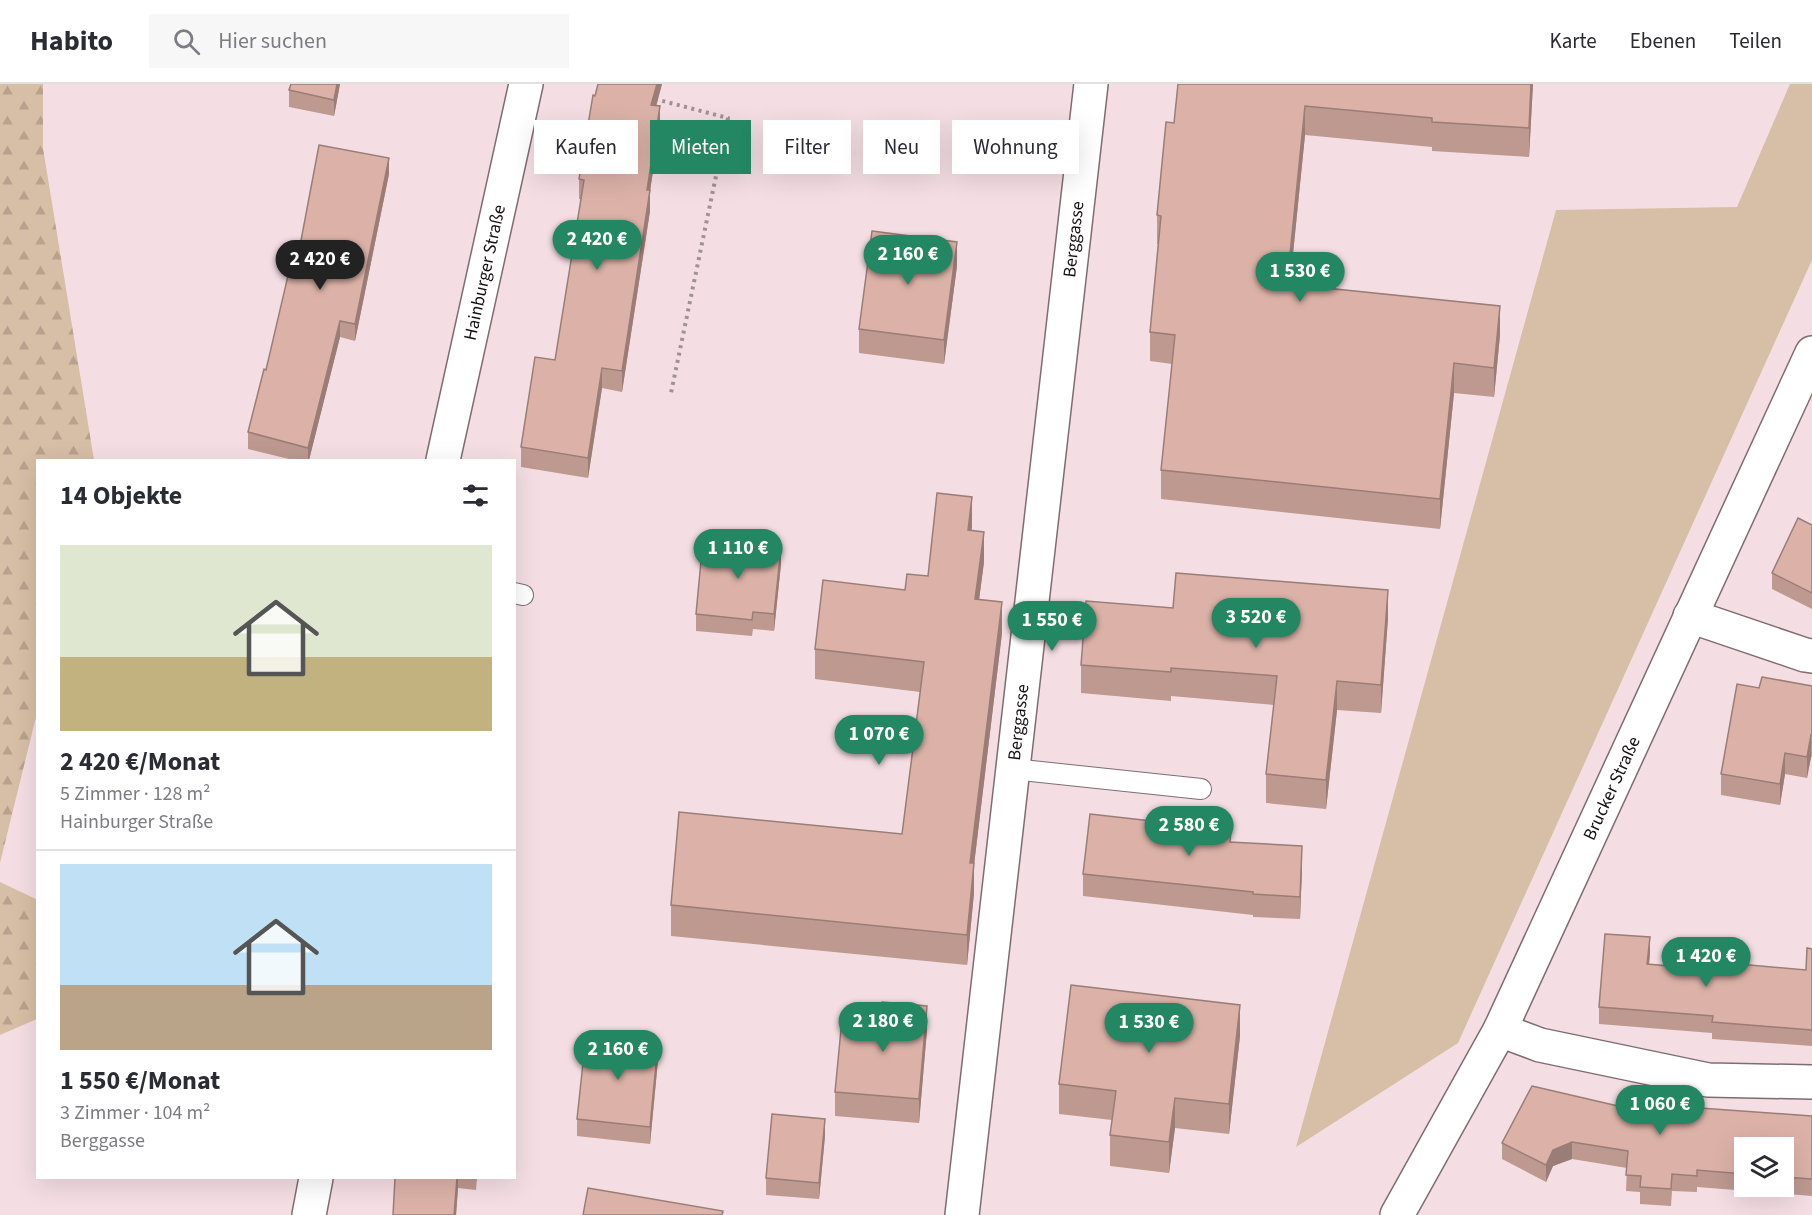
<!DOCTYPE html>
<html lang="de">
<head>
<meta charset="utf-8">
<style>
	:root { --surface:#fff; --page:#f7f7f7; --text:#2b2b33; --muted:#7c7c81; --line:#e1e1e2; --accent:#228762 }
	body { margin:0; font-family:"Source Sans 3",sans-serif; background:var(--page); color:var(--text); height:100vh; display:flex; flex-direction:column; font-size:22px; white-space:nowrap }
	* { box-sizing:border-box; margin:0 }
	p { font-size:20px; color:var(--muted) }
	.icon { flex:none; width:33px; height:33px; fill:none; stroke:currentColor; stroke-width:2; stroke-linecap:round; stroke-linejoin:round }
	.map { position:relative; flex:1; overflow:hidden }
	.sheet { position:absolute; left:36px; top:375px; width:480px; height:720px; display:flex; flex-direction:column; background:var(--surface); border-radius:0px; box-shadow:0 6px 24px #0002 }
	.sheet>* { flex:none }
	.top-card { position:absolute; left:534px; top:36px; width:570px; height:54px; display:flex; gap:12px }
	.buttons { position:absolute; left:1734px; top:1053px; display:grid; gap:12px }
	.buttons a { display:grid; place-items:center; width:60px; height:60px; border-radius:0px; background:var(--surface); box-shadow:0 6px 24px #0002; font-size:30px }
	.price { position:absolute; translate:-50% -51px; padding:0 14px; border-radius:21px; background:var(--accent); color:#fff; font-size:20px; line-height:39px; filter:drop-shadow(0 2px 3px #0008) }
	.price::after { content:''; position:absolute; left:50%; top:36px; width:18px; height:14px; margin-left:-9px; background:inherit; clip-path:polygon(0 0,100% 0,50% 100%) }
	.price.selected { background:#222; color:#fff }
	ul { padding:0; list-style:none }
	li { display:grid; align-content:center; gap:12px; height:318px; padding:0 24px }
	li+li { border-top:2px solid var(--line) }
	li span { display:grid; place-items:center; height:186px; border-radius:0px; color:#555 }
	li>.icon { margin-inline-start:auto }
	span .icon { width:108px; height:108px; fill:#fffc; stroke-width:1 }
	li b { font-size:26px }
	h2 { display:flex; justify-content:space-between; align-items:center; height:72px; padding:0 24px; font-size:26px }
	.tag { padding:0 21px; border-radius:0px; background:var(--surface); box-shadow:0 6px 24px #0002; font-size:21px; line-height:54px }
	.tag.selected { background:var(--accent); color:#fff }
	header { display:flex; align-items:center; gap:36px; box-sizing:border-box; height:84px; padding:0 30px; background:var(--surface); border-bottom:2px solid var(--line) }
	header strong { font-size:28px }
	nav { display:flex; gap:33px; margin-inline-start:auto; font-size:21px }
	.search { width:420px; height:54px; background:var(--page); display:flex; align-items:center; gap:15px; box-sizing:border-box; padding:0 21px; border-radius:0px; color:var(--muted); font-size:22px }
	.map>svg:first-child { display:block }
</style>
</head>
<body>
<header>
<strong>Habito</strong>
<div class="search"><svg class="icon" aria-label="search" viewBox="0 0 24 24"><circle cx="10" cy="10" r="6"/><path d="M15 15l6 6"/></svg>Hier suchen</div>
<nav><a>Karte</a><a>Ebenen</a><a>Teilen</a></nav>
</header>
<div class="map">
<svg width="1812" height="1131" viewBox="0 0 1812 1131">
	<defs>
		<pattern id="forest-firs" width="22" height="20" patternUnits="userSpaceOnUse" patternTransform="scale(1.5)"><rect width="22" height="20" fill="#d7bea6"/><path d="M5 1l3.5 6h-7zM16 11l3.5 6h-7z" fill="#b8a28e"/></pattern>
	</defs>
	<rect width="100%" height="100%" fill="#f4dee4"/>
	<polygon fill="#d7bea6" points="1790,0 1812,0 1812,176 1458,959 1296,1063 1556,126 1737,123"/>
	<g fill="url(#forest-firs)">
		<polygon points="0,0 43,0 43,64 94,376 38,376 37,629 0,779"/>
		<polygon points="0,798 38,816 37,935 0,951"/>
	</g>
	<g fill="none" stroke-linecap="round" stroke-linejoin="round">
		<g stroke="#7f6c71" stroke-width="22">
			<g id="lane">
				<polyline points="514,509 523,511"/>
				<polyline points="1013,685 1201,705"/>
			</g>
		</g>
		<g stroke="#7f6c71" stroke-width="36">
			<g id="street">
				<polyline points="1690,532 1805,571 1812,572"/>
				<polyline points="1500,946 1540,961 1708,996 1812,998"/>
				<path id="s1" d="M962 1131 1091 0"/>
				<path id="s2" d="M1397 1131 1500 946 1812 269"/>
			</g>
		</g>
		<g stroke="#7f6c71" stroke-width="36">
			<g id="primary">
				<path id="s3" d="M443 376 526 0"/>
				<polyline points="309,1131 316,1094"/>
			</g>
		</g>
		<polyline stroke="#a19195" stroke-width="4" stroke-dasharray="3 4.5" stroke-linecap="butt" points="655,15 728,34 671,309"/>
		<use href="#lane" stroke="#fff" stroke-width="20"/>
		<use href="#street" stroke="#fff" stroke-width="33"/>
		<use href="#primary" stroke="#fff" stroke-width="33"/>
	</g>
	<g fill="#bd9990" fill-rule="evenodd">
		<polygon points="291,0 340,0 334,32 289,23 289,6"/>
		<polygon points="662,0 656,22 660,43 650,106 650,127 622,308 602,304 588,394 521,383 521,363 555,276 581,115 579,115 579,95 595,12"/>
		<polygon points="1178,0 1533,0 1529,73 1432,67 1432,63 1305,51 1290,200 1500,251 1494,313 1454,309 1440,445 1161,415 1161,386 1172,280 1150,277 1150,248 1158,160 1157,160 1157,131 1174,39"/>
		<polygon points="389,90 355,257 340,253 309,376 293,376 248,365 248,348 299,167"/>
		<polygon points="957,182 944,280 859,269 859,245"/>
		<polygon points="1812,441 1812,525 1772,505 1772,489"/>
		<polygon points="972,443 971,446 984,478 979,516 1002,549 974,781 974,809 967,881 671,852 671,821 902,750 920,608 815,595 815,565 905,506 928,492"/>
		<polygon points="781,480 774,547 753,545 752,552 696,547 696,530"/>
		<polygon points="1173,524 1388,534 1381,629 1337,626 1326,725 1266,719 1266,690 1274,621 1171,612 1171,617 1081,609 1081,581"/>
		<polygon points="1812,602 1812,673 1811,673 1807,694 1785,690 1780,721 1721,711 1721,690 1759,604"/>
		<polygon points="1231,758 1302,784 1300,835 1253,833 1253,831 1083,812 1083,790"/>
		<polygon points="1812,865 1812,962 1712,955 1712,949 1599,940 1599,923 1650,870 1649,880 1716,886 1806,886"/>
		<polygon points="927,946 919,1039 835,1032 835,1008"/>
		<polygon points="1240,952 1229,1050 1175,1044 1169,1089 1110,1082 1110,1051 1112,1036 1059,1030 1059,1000"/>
		<polygon points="658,976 650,1060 577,1052 577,1035"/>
		<path d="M1631 1025 1812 1032V1112L1697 1103V1108L1672 1107 1671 1122 1640 1120V1108L1626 1107 1627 1084 1572 1075 1553 1082 1546 1098 1502 1075V1059ZM1744 1064H1784V1102H1744Z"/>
		<polygon points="825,1052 819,1115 766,1111 766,1094"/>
		<polygon points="395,1094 477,1094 476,1106 458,1104 456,1131 393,1131"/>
	</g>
	<g fill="#9a7d76">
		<polygon points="337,0 340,0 334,32 334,16"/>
		<polygon points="657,0 662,0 651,41 651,21"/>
		<polygon points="1531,0 1533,0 1529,73 1529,44"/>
		<polygon points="660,22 660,43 647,126 647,106"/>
		<polygon points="1305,22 1305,51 1287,229 1287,200"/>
		<polygon points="389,74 389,90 355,257 355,240"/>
		<polygon points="650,106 650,127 622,308 622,287"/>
		<polygon points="957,158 957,182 944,280 944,256"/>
		<polygon points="1500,222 1500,251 1494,313 1494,284"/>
		<polygon points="340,237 340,253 309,376 308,376 308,364"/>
		<polygon points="1454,279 1454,309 1440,445 1440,415"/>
		<polygon points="602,284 602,304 588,394 588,374"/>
		<polygon points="972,413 972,443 968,476 968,446"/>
		<polygon points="984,448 984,478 975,546 975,515"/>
		<polygon points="781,463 781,480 774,547 774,530"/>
		<polygon points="1388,506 1388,534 1381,629 1381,601"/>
		<polygon points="1002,518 1002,549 974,781 974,809 967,881 967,851 970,779"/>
		<polygon points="1337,597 1337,626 1326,725 1326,696"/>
		<polygon points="1811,651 1811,673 1807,694 1807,673"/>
		<polygon points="1785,669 1785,690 1780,721 1780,700"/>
		<polygon points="1302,762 1302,784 1300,835 1300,813"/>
		<polygon points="1650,853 1650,870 1647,897 1647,880"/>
		<polygon points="1240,921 1240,952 1229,1050 1229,1020"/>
		<polygon points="927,922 927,946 919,1039 919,1015"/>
		<polygon points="658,959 658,976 650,1060 650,1043"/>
		<polygon points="1175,1014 1175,1044 1169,1089 1169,1058"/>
		<polygon points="825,1035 825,1052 819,1115 819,1099"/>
		<polygon points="1572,1058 1572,1075 1553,1082 1546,1098 1546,1081 1553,1066"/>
		<polygon points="457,1094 458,1094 458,1104 456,1131 454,1131"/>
	</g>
	<g fill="#dcb2a8" stroke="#9a7d76" stroke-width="1.5">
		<polygon points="291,0 337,0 334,16 289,6"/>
		<polygon points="598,0 657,0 651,21 660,22 647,106 650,106 622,287 602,284 588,374 521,363 535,273 555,276 584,96 579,95 593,11 595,12"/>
		<polygon points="1178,0 1531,0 1529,44 1432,38 1432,34 1305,22 1287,200 1500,222 1494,284 1454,279 1440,415 1161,386 1175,251 1150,248 1161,132 1157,131 1166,38 1174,39"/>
		<polygon points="319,61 389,74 355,240 340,237 308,364 248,348 264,285 266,286 294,166 299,167"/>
		<polygon points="872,147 957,158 944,256 859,245"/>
		<polygon points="937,409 972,413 968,446 984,448 975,515 1002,518 970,779 974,779 967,851 671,821 679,728 902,750 924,578 815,565 823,496 905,506 907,490 928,492"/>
		<polygon points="1798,434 1812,441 1812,509 1772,489"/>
		<polygon points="703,456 781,463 774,530 753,528 752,536 696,530"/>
		<polygon points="1176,489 1388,506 1381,601 1337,597 1326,696 1266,690 1277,592 1171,584 1171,588 1081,581 1086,517 1173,524"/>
		<polygon points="1762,593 1812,602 1812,652 1811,651 1807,673 1785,669 1780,700 1721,690 1737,600 1759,604"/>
		<polygon points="1090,730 1231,746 1230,758 1302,762 1300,813 1253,810 1253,808 1083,790"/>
		<polygon points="1605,850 1650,853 1647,880 1716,886 1717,878 1806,886 1807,864 1812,865 1812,946 1712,938 1713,932 1599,923"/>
		<polygon points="1071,901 1240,921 1229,1020 1175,1014 1169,1058 1110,1051 1116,1007 1059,1000"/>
		<polygon points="882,918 927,922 919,1015 835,1008 842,935 880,938"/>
		<polygon points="586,951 658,959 650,1043 577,1035"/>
		<polygon points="1532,1002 1631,1025 1631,1019 1812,1032 1812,1095 1784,1093 1784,1064 1744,1064 1744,1090 1697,1086 1697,1092 1672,1090 1671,1105 1640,1103 1641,1092 1626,1091 1628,1067 1572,1058 1553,1066 1546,1081 1502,1059"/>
		<polygon points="772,1030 825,1035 819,1099 766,1094"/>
		<polygon points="395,1094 457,1094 454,1131 393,1131"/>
		<polygon points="588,1104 723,1127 722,1131 583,1131"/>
	</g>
	<g text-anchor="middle" stroke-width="4.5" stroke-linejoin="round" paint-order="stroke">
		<g font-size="18" fill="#160f11" stroke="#f4dee4">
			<text dy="6" stroke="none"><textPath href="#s1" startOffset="982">Berggasse</textPath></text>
			<text dy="6" stroke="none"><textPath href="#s3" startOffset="192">Hainburger Straße</textPath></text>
			<text dy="6" stroke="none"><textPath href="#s1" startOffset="496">Berggasse</textPath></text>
			<text dy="6" stroke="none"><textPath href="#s2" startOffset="478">Brucker Straße</textPath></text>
		</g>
	</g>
</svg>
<div class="buttons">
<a><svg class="icon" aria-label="layers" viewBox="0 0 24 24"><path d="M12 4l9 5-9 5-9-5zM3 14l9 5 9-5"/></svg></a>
</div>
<b class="price" style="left:597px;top:187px">2 420 €</b>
<b class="price" style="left:908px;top:202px">2 160 €</b>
<b class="price selected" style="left:320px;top:207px">2 420 €</b>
<b class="price" style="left:1300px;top:219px">1 530 €</b>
<b class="price" style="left:738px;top:496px">1 110 €</b>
<b class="price" style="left:1256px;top:565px">3 520 €</b>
<b class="price" style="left:1052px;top:568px">1 550 €</b>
<b class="price" style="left:879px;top:682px">1 070 €</b>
<b class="price" style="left:1189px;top:773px">2 580 €</b>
<b class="price" style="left:1706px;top:904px">1 420 €</b>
<b class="price" style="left:883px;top:969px">2 180 €</b>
<b class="price" style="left:1149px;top:970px">1 530 €</b>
<b class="price" style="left:618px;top:997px">2 160 €</b>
<b class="price" style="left:1660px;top:1052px">1 060 €</b>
<div class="top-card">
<a class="tag">Kaufen</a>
<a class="tag selected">Mieten</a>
<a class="tag">Filter</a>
<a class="tag">Neu</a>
<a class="tag">Wohnung</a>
</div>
<section class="sheet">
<h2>14 Objekte<svg class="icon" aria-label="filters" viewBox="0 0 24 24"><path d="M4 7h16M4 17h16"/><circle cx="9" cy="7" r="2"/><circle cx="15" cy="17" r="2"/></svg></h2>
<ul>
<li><span style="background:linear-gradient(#dfe7d0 60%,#c2b280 0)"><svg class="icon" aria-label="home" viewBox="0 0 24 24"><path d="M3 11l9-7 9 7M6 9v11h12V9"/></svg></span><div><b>2 420 €/Monat</b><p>5 Zimmer · 128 m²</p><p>Hainburger Straße</p></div></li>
<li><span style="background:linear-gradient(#bfe0f5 65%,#b9a48a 0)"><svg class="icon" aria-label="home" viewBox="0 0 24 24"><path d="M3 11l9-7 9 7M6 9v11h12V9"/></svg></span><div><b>1 550 €/Monat</b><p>3 Zimmer · 104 m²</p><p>Berggasse</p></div></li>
</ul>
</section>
</div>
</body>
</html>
